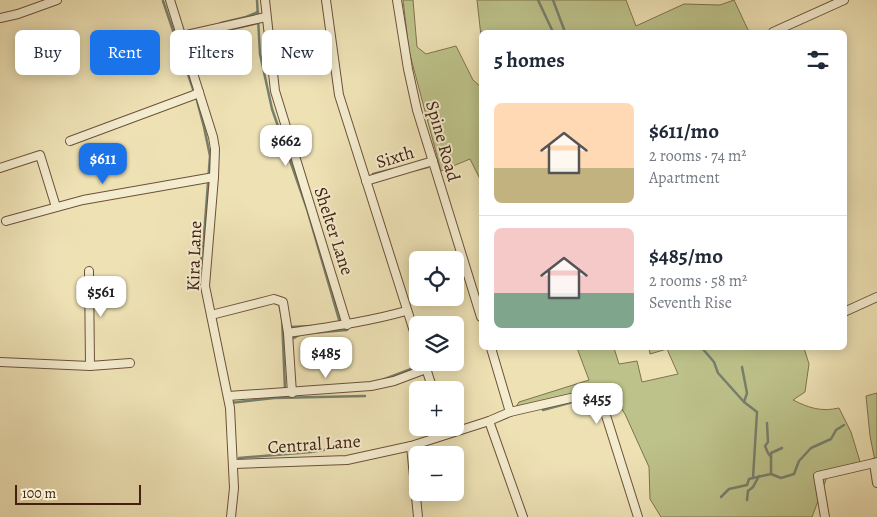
<!DOCTYPE html>
<html lang="en">
<head>
<meta charset="utf-8">
<style>
	:root { --surface:#fff; --page:#f6f6f7; --text:#1f2937; --muted:#747a83; --line:#e0e1e3; --accent:#1a73e8 }
	body { margin:0; font-family:Alegreya,serif; background:var(--page); color:var(--text); height:100vh; display:flex; flex-direction:column; font-size:19px; white-space:nowrap }
	* { box-sizing:border-box; margin:0 }
	p { font-size:16px; color:var(--muted) }
	.icon { flex:none; width:28px; height:28px; fill:none; stroke:currentColor; stroke-width:2; stroke-linecap:round; stroke-linejoin:round }
	.map { position:relative; flex:1; overflow:hidden }
	.drawer { position:absolute; left:479px; top:30px; width:368px; height:320px; display:flex; flex-direction:column; background:var(--surface); border-radius:8px; box-shadow:0 2px 12px #0003 }
	.drawer>* { flex:none }
	.hud { position:absolute; left:15px; top:30px; width:389px; height:45px; display:flex; gap:10px }
	.fabs { position:absolute; left:409px; top:251px; display:grid; gap:10px }
	.fabs a { display:grid; place-items:center; width:55px; height:55px; border-radius:8px; background:var(--surface); box-shadow:0 2px 12px #0003; font-size:25px }
	.scale { position:absolute; left:15px; bottom:12px; width:126px; box-sizing:border-box; padding-left:5px; border:2px solid #422111; border-top:0; font-size:14px; line-height:18px; white-space:nowrap; color:#422111; -webkit-text-stroke:4px #f4eccf; paint-order:stroke }
	.price { position:absolute; translate:-50% -42px; padding:0 11px; border-radius:10px; background:#fff; color:#222; font-size:16px; line-height:32px; filter:drop-shadow(0 1px 2px #0008) }
	.price::after { content:''; position:absolute; left:50%; top:30px; width:15px; height:11px; margin-left:-8px; background:inherit; clip-path:polygon(0 0,100% 0,50% 100%) }
	.price.on { background:var(--accent); color:#fff }
	ul { padding:0; list-style:none }
	li { display:flex; align-items:center; gap:15px; height:125px; padding:0 15px }
	li+li { border-top:1px solid var(--line) }
	li span { display:grid; place-items:center; flex:none; width:140px; height:100px; border-radius:8px; color:#555 }
	li>.icon { margin-inline-start:auto }
	span .icon { width:60px; height:60px; fill:#fffc; stroke-width:1 }
	li b { font-size:21px }
	h2 { display:flex; justify-content:space-between; align-items:center; height:60px; padding:0 15px; font-size:21px }
	.pill { padding:0 18px; border-radius:8px; background:var(--surface); box-shadow:0 2px 12px #0003; font-size:18px; line-height:45px }
	.pill.on { background:var(--accent); color:#fff }
	.map>svg:first-child { display:block }
</style>
</head>
<body>
<div class="map">
<svg width="877" height="517" viewBox="0 0 877 517">
	<rect width="100%" height="100%" fill="#eee2b5"/>
	<filter id="stains"><feTurbulence type="fractalNoise" baseFrequency=".004" numOctaves="4"/><feColorMatrix values="0 0 0 0 .2 0 0 0 0 .09 0 0 0 0 .02 0 0 0 .5 -.17"/></filter>
	<radialGradient id="worn" r=".72"><stop offset=".6" stop-color="#630" stop-opacity="0"/><stop offset="1" stop-color="#630" stop-opacity=".3"/></radialGradient>
	<g fill="#bdc28a" stroke="#80724e">
		<polygon points="403,0 413,0 417,47 426,54 456,46 473,80 481,87 481,181 470,159 441,171 409,51"/>
		<polygon points="477,0 626,0 636,26 684,4 720,5 734,0 749,32 481,32 481,36"/>
		<path d="M577 348H614L619 364 637 361 642 382 678 374 667 349 650 354 649 348H804L809 364 805 392 793 400C809 408 821 412 839 408L851 432 861 465 827 477 812 517H661L650 499 649 467 625 414 610 391 511 415 519 402 589 380Z"/>
		<polygon points="877,393 877,471 870,436 866,396"/>
	</g>
	<g fill="none" stroke-linecap="round" stroke-linejoin="round">
		<g stroke="#77806c" stroke-width="2.5">
			<polyline points="257,0 260,54 272,109 307,209 340,323"/>
			<polyline points="538,0 553,32"/>
			<polyline points="553,0 565,32"/>
			<polyline points="163,1 194,92"/>
			<polyline points="221,23 246,17 258,12"/>
			<polyline points="188,39 258,23"/>
			<polyline points="196,97 204,127 210,156 203,249 200,263"/>
			<polyline points="415,170 428,167"/>
			<polyline points="373,174 393,169"/>
			<polyline points="279,303 282,318 285,389"/>
			<polyline points="291,327 312,326"/>
			<polyline points="312,333 347,330"/>
			<polyline points="294,338 301,334"/>
			<polyline points="702,348 714,362 718,373 744,402 757,412 753,478 749,479 747,485 729,489 721,497"/>
			<polyline points="742,367 747,393 744,402"/>
			<polyline points="382,380 419,366 418,362"/>
			<polyline points="230,403 274,398 365,396"/>
			<polyline points="543,410 569,403 590,399"/>
			<polyline points="767,423 768,442 765,446 768,453 771,457"/>
			<polyline points="239,458 311,452 352,445"/>
			<polyline points="771,474 781,478 794,474 799,461 811,448 831,439 836,430 844,425"/>
			<polyline points="753,478 771,474 771,453 782,448"/>
			<polyline points="747,500 748,491 753,487 759,476"/>
		</g>
		<g stroke="#6d513a" stroke-width="10">
			<g id="minor">
				<polyline points="170,0 213,137 215,149 214,177 205,286 230,408 234,488 231,517"/>
				<polyline points="265,0 275,91 347,325"/>
				<polyline points="326,0 339,95 418,344"/>
				<polyline points="397,0 408,69 417,110 481,317"/>
				<polyline points="0,18 18,14 57,0"/>
				<polyline points="773,32 844,0"/>
				<polyline points="182,36 266,17"/>
				<polyline points="70,141 194,95 199,92"/>
				<polyline points="0,168 40,155 56,207"/>
				<polyline points="366,181 433,161"/>
				<polyline points="6,221 83,200 214,177"/>
				<polyline points="89,271 90,366"/>
				<polyline points="844,312 877,297"/>
				<polyline points="211,315 274,299 283,302 288,333 292,393"/>
				<path d="M288 333C328 327 367 322 406 311"/>
				<polyline points="491,348 510,412"/>
				<polyline points="0,362 90,366 130,363"/>
				<polyline points="424,362 433,390"/>
				<polyline points="228,396 371,386 394,381 426,369"/>
				<polyline points="489,421 523,517"/>
				<polyline points="411,446 418,517"/>
				<polyline points="877,462 874,463 877,483"/>
				<polyline points="234,464 347,460 411,446 489,421 510,412 588,394 598,398 603,406 638,517"/>
				<polyline points="825,517 818,476 874,463"/>
			</g>
		</g>
		<use href="#minor" stroke="#f4eccf" stroke-width="8"/>
	</g>
	<g text-anchor="middle" stroke-width="4" stroke-linejoin="round" paint-order="stroke">
		<g font-size="18" fill="#422111" stroke="#f4eccf">
			<text transform="translate(443 141) rotate(74)" y="6">Spine Road</text>
			<text transform="translate(395 157) rotate(-17)" y="6">Sixth</text>
			<text transform="translate(334 231) rotate(72)" y="6">Shelter Lane</text>
			<text transform="translate(194 256) rotate(-88)" y="6">Kira Lane</text>
			<text transform="translate(314 444) rotate(-4)" y="6">Central Lane</text>
		</g>
	</g>
	<rect width="100%" height="100%" filter="url(#stains)"/>
	<rect width="100%" height="100%" fill="url(#worn)"/>
</svg>
<div class="fabs">
<a><svg class="icon" aria-label="locate" viewBox="0 0 24 24"><circle cx="12" cy="12" r="6"/><path d="M12 2v4M12 18v4M2 12h4M18 12h4"/></svg></a>
<a><svg class="icon" aria-label="layers" viewBox="0 0 24 24"><path d="M12 4l9 5-9 5-9-5zM3 14l9 5 9-5"/></svg></a>
<a>+</a>
<a>−</a>
</div>
<div class="scale">100 m</div>
<b class="price" style="left:286px;top:167px">$662</b>
<b class="price on" style="left:103px;top:185px">$611</b>
<b class="price" style="left:101px;top:318px">$561</b>
<b class="price" style="left:326px;top:379px">$485</b>
<b class="price" style="left:597px;top:425px">$455</b>
<div class="hud">
<a class="pill">Buy</a>
<a class="pill on">Rent</a>
<a class="pill">Filters</a>
<a class="pill">New</a>
</div>
<section class="drawer">
<h2>5 homes<svg class="icon" aria-label="filters" viewBox="0 0 24 24"><path d="M4 7h16M4 17h16"/><circle cx="9" cy="7" r="2"/><circle cx="15" cy="17" r="2"/></svg></h2>
<ul>
<li><span style="background:linear-gradient(#ffd9b3 65%,#c2b280 0)"><svg class="icon" aria-label="home" viewBox="0 0 24 24"><path d="M3 11l9-7 9 7M6 9v11h12V9"/></svg></span><div><b>$611/mo</b><p>2 rooms · 74 m²</p><p>Apartment</p></div></li>
<li><span style="background:linear-gradient(#f6c9c9 65%,#7fa58c 0)"><svg class="icon" aria-label="home" viewBox="0 0 24 24"><path d="M3 11l9-7 9 7M6 9v11h12V9"/></svg></span><div><b>$485/mo</b><p>2 rooms · 58 m²</p><p>Seventh Rise</p></div></li>
</ul>
</section>
</div>
</body>
</html>
